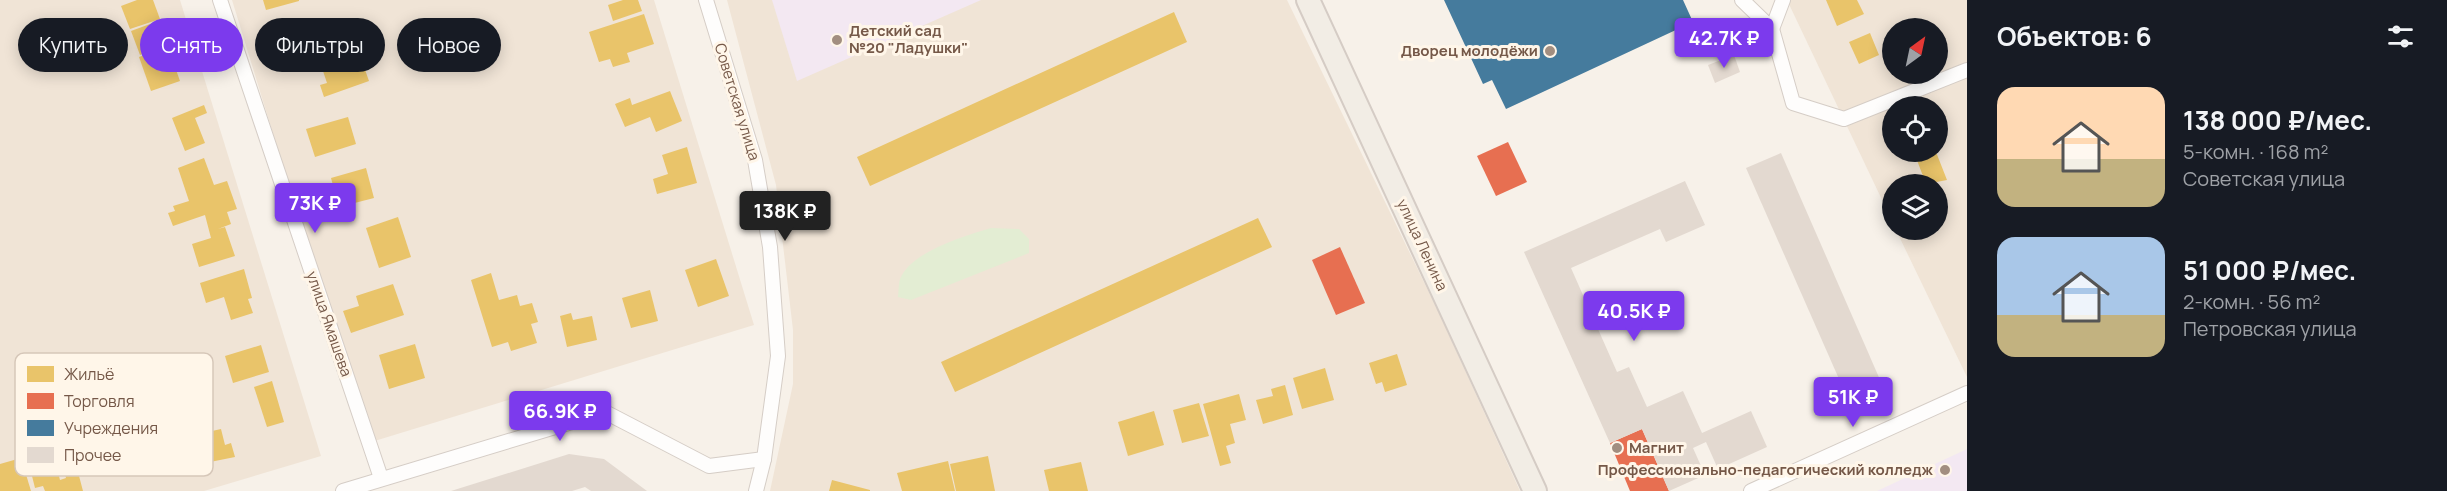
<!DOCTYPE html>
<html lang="ru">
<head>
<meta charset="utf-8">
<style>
	:root { --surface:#171b24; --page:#242831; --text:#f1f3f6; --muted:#9ea1a6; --accent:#7c3aed }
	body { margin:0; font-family:Manrope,sans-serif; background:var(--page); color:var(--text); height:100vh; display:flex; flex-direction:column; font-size:22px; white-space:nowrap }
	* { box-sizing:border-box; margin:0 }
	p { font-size:20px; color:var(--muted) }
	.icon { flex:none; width:33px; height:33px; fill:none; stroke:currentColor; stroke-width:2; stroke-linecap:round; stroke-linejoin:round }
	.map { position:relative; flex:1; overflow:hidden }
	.sheet { display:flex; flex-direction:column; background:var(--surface); width:480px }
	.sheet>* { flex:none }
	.hud { position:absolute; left:18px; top:18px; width:570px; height:54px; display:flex; gap:12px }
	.needle { width:39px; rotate:33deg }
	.controls { position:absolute; left:1882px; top:18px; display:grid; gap:12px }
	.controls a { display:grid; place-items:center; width:66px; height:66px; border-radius:50%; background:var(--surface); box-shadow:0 3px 15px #0003; font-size:30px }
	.price { position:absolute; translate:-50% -51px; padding:0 14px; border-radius:6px; background:var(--accent); color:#fff; font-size:20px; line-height:39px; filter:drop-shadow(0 2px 3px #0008) }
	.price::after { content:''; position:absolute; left:50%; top:36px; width:18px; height:14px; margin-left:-9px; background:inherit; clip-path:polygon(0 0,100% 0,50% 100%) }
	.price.selected { background:#222; color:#fff }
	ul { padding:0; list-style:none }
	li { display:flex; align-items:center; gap:18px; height:150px; padding:0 30px }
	li span { display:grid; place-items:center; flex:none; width:168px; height:120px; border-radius:18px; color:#555 }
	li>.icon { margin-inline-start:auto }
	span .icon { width:72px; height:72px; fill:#fffc; stroke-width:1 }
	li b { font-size:26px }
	h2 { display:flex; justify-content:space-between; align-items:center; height:72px; padding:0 30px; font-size:26px }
	.tag { padding:0 21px; border-radius:27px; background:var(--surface); box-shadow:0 3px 15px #0003; font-size:21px; line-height:54px }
	.tag.selected { background:var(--accent); color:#fff }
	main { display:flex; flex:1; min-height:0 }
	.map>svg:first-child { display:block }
</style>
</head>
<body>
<main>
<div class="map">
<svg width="1967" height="491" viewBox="0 0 1967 491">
	<rect width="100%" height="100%" fill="#f7f1e9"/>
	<g fill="#f0e4d6" fill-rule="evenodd">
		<polygon points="0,0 180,0 321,456 204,491 0,491"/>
		<polygon points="232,0 654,0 754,325 368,443"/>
		<polygon points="727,0 1287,0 1438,311 1520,491 770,491 793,384 793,330 776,185"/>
		<path d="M1787 0H1967V377L1896 230H1938V184H1893V223ZM1893 28H1938V74H1893ZM1893 106H1938V152H1893Z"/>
	</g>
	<g fill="#f3e8f2">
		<polygon points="772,0 981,0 797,81"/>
		<polygon points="1967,449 1967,491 1877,491"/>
	</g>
	<path fill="#e3edd3" d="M991 228 1019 229 1029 239V253L911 300 898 297C899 291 898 280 902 275 916 250 965 236 991 228Z"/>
	<g fill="#e9c46a">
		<polygon points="137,0 153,0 160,19 130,29 121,6"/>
		<polygon points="263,0 299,0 299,1 266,10"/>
		<polygon points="623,0 638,0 642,11 613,21 608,5"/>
		<polygon points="1826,0 1857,0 1864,14 1837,26"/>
		<polygon points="1174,12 1187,42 870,186 857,157"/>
		<polygon points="644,14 654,44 627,53 630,62 613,67 610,59 599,62 589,32"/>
		<polygon points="161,20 170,44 140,55 131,31"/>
		<polygon points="1870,33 1879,55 1859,64 1849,42"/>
		<polygon points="168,47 180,81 151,91 139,57"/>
		<polygon points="357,47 369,81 324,97 320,85 327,83 319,59"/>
		<polygon points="670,91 682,121 656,132 650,117 625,127 615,104 630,98 632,105"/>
		<polygon points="204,105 207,113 195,118 205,143 185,151 172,118"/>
		<polygon points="348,117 356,144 315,157 306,129"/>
		<polygon points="687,147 697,183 657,194 653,179 668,174 662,155"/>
		<polygon points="1908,152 1936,152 1947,180 1926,184 1915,155 1910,156"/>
		<polygon points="204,158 214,185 227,181 237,209 227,212 231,224 218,229 225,227 235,256 199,267 192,244 211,238 205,215 173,226 168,213 175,211 173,206 189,201 178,168"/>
		<polygon points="366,168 374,198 339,207 331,178"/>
		<polygon points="398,217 411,257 379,268 366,228"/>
		<polygon points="1258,218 1272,247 955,392 941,362"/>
		<polygon points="716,259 729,296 698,307 685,270"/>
		<polygon points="244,269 252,298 248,299 253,313 231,320 224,297 206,303 200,283"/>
		<polygon points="491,273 499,300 517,295 520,306 532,303 538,322 531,324 537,343 511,351 508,342 492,347 471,280"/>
		<polygon points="393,284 404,315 351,333 343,311 359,306 356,296"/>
		<polygon points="650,290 658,321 631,328 622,298"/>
		<polygon points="571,313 573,320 592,316 597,340 567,347 560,316"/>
		<polygon points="415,344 425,378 389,389 379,355"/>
		<polygon points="261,345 269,372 233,383 225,356"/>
		<polygon points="1397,354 1407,385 1385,392 1382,382 1376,384 1369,363"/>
		<polygon points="1325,368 1334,400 1302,409 1293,378"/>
		<polygon points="272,381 284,422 267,427 254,387"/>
		<polygon points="1285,385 1293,415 1263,424 1256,400 1273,396 1271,389"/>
		<polygon points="1239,394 1246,420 1230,424 1235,443 1226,446 1231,463 1220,466 1203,404"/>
		<polygon points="1199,403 1209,436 1182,443 1173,410"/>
		<polygon points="1154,411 1164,445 1128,456 1118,422"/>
		<polygon points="221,429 225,445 231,443 235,457 210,462 203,433"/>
		<polygon points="988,456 995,491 956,491 950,464"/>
		<polygon points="54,457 60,480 66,478 61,461 74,457 83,491 45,491 43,486 35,488 29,464"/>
		<polygon points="21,458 31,491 0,491 0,464"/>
		<polygon points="948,461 955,491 902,491 897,473"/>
		<polygon points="1081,462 1088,491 1049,491 1044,470"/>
		<polygon points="832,480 870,490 870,491 829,491"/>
	</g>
	<g fill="#e76f51">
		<polygon points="1508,142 1527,182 1496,196 1477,156"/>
		<polygon points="1340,247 1365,303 1336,315 1312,260"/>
		<polygon points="1642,429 1669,491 1630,491 1610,443"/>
	</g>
	<polygon fill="#457b9d" points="1444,0 1683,0 1693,22 1506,109 1492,80 1483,84"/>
	<g fill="#e3d9d0">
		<polygon points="1734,55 1740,72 1715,83 1708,65"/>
		<polygon points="1781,153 1888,398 1854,413 1746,168"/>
		<polygon points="1685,181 1705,225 1666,242 1660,229 1571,268 1617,372 1629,367 1647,407 1683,391 1702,433 1751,411 1767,447 1718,469 1706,442 1693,448 1705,475 1669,491 1642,429 1610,443 1524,252"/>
		<polygon points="569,454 604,459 647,491 591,491 585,487 572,491 451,491"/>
	</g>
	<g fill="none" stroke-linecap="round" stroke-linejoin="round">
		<g stroke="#d5cdc6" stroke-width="16">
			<g id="minor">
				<polyline points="220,0 381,478"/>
				<polyline points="706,0 755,160 770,247 778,356 764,459 756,491"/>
				<polyline points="1742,0 1772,29 1793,103 1844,119 1967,70"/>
				<polyline points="1772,29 1783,0"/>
				<polyline points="343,491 605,412 709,466 764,459"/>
				<polyline points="1751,491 1967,393"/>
			</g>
		</g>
		<g stroke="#d5ccc5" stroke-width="26">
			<polyline id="primary" points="1308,0 1535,491"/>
		</g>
		<use href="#minor" stroke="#fefdfc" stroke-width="14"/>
		<use href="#primary" stroke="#f2ede5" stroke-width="22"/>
	</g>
	<g fill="#a28e80" stroke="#fff6e9" stroke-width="2">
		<circle cx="837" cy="40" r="6"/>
		<circle cx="1550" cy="51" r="6"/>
		<circle cx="1617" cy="448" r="6"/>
		<circle cx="1945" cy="470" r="6"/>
	</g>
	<g text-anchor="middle" stroke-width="6" stroke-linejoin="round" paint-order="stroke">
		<g font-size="15" font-weight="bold" fill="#755848" stroke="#fff6e9" text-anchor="start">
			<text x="849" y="36">Детский сад<tspan x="849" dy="17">№20 "Ладушки"</tspan></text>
			<text x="1538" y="56" text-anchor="end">Дворец молодёжи</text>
			<text x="1629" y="453">Магнит</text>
			<text x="1933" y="475" text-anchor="end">Профессионально-педагогический колледж</text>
		</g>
		<g font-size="15" fill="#755848" stroke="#fff6e9">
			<text transform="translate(737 102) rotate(73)" y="5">Советская улица</text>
			<text transform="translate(1422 245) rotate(65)" y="5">улица Ленина</text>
			<text transform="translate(329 324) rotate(71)" y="5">улица Ямашева</text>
		</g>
	</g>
	<rect x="15" y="353" width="198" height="123" rx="9" fill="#fff6e9" stroke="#d6c7b9" stroke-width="1.5"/>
	<rect x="27" y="366" width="27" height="16" fill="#e9c46a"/>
	<rect x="27" y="393" width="27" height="16" fill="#e76f51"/>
	<rect x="27" y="420" width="27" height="16" fill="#457b9d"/>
	<rect x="27" y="447" width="27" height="16" fill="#e3d9d0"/>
	<g font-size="16" fill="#755848">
		<text x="64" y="380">Жильё</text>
		<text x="64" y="407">Торговля</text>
		<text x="64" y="434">Учреждения</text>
		<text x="64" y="461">Прочее</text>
	</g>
</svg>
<div class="controls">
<a><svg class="needle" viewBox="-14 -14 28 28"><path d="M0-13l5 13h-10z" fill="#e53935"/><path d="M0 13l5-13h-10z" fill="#9ea1a6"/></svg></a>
<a><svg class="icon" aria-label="locate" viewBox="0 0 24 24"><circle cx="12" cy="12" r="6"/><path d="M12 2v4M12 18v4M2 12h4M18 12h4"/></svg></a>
<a><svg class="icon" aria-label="layers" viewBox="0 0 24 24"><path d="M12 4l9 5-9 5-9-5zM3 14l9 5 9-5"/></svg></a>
</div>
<b class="price" style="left:1724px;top:69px">42.7K ₽</b>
<b class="price" style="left:315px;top:234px">73K ₽</b>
<b class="price selected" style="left:785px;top:242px">138K ₽</b>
<b class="price" style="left:1634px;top:342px">40.5K ₽</b>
<b class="price" style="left:1853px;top:428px">51K ₽</b>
<b class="price" style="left:560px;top:442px">66.9K ₽</b>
<div class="hud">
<a class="tag">Купить</a>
<a class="tag selected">Снять</a>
<a class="tag">Фильтры</a>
<a class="tag">Новое</a>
</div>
</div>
<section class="sheet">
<h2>Объектов: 6<svg class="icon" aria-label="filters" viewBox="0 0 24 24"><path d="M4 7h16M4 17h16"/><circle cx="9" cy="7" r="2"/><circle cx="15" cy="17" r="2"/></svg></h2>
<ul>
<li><span style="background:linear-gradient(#ffd9b3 60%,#c2b280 0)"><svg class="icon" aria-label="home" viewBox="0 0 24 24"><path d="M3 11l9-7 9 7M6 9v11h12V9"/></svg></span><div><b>138 000 ₽/мес.</b><p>5-комн. · 168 m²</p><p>Советская улица</p></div></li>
<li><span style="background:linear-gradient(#a9c7e8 65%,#c2b280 0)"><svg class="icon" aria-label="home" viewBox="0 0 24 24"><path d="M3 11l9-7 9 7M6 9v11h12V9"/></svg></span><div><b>51 000 ₽/мес.</b><p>2-комн. · 56 m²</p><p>Петровская улица</p></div></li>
</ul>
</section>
</main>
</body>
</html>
